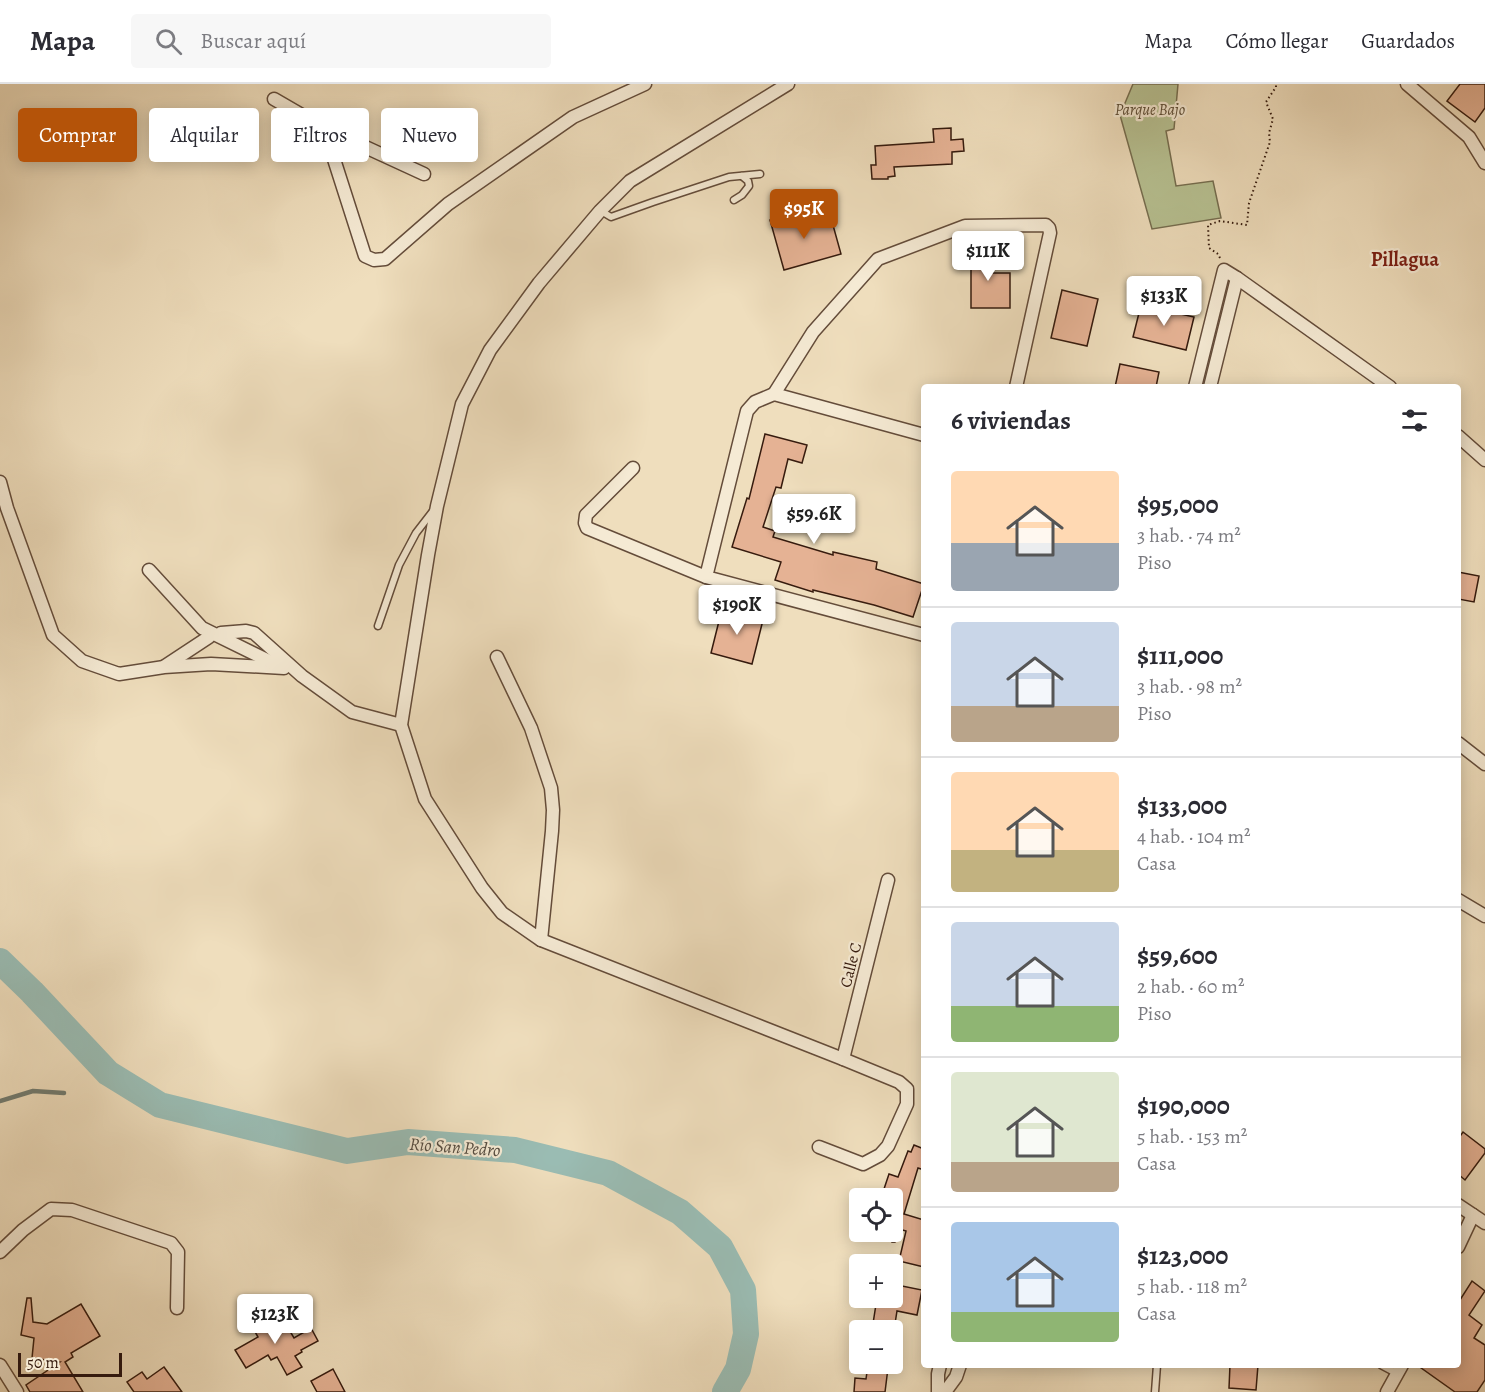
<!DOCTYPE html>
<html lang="es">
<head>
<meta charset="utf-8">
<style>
	:root { --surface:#fff; --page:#f7f7f7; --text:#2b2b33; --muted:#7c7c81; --line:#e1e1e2; --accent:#b45309 }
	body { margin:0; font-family:Alegreya,serif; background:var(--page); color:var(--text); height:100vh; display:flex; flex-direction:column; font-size:22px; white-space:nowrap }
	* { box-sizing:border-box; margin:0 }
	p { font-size:20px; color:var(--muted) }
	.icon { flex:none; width:33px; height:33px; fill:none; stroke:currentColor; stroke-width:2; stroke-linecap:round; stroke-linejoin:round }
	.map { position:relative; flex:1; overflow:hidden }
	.side { position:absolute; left:921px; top:300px; width:540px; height:984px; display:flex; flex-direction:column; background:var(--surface); border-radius:6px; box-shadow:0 3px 15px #0003 }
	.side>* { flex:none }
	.banner { position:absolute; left:18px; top:24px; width:570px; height:54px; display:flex; gap:12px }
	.buttons { position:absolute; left:849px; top:1104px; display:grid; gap:12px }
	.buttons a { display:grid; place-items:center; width:54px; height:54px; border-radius:6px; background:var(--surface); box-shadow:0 3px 15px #0003; font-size:30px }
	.scale { position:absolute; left:18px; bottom:15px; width:104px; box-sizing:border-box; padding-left:6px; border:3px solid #361b0e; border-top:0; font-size:16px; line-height:21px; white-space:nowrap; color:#361b0e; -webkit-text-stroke:4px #f5ead4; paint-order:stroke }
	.price { position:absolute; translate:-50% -51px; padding:0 14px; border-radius:6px; background:#fff; color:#222; font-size:20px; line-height:39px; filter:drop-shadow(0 2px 3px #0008) }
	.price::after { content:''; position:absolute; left:50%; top:36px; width:18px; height:14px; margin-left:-9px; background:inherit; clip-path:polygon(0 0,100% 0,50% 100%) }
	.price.active { background:var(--accent); color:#fff }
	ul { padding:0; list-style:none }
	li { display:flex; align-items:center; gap:18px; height:150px; padding:0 30px }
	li+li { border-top:2px solid var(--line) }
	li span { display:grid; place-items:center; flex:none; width:168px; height:120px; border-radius:6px; color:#555 }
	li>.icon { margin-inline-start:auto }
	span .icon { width:72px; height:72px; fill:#fffc; stroke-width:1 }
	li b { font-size:26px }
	h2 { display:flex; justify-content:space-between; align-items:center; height:72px; padding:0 30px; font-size:26px }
	.pill { padding:0 21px; border-radius:6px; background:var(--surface); box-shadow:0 3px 15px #0003; font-size:21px; line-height:54px }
	.pill.active { background:var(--accent); color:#fff }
	header { display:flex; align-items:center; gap:36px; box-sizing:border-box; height:84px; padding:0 30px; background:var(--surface); border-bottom:2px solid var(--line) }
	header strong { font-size:28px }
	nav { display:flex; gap:33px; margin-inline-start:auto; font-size:21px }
	.search { width:420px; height:54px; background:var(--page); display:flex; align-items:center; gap:15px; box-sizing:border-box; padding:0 21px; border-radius:6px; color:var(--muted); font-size:22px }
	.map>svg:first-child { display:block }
</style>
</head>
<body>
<header>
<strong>Mapa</strong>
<div class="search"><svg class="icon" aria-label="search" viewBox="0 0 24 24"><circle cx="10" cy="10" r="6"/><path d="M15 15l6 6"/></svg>Buscar aquí</div>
<nav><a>Mapa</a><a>Cómo llegar</a><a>Guardados</a></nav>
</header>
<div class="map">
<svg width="1485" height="1308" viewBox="0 0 1485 1308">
	<rect width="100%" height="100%" fill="#efdebd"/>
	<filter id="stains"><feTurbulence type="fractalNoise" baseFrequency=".00333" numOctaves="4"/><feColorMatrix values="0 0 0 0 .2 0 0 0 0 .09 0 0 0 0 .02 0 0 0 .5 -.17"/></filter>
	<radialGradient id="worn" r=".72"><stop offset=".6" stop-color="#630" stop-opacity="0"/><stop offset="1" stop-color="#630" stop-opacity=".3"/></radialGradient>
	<polygon fill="#b7c192" stroke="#766e50" stroke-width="1.5" points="1133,0 1178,0 1174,45 1166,47 1176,102 1213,97 1221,134 1152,145 1120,31"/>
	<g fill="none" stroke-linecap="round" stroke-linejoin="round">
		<polyline stroke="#727c71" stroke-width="4.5" points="0,1017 33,1007 64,1009"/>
		<polyline stroke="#9abcb3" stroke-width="26" points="0,877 32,908 108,989 160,1021 347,1067 408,1058 515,1066 608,1089 680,1128 720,1163 743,1206 746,1250 738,1285 725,1308"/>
	</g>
	<g fill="#e5b294" stroke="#361b0e" stroke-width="1.5">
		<polygon points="1460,0 1485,0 1485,24 1475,38 1447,17"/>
		<polygon points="951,44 951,56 963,55 964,67 952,68 952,80 894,83 895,92 888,93 888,95 872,95 871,81 876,81 875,62 934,58 933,45"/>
		<polygon points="806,126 810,140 831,134 841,170 784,186 770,136"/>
		<polygon points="971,164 992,164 992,189 1010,189 1010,224 971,224"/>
		<polygon points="1062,206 1098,215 1087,262 1051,254"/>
		<polygon points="1141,221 1194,233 1186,266 1133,253"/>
		<polygon points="1120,280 1159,288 1156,303 1115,303"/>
		<polygon points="765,350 807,361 802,379 788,375 781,404 776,403 763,443 775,447 773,453 833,471 833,468 877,478 876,485 924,500 913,533 874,521 813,506 813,508 775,496 781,478 732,463 747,414 749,415"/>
		<polygon points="1458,488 1479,492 1474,518 1458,515"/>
		<polygon points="722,525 763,536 752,580 711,569"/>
		<polygon points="1463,1048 1485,1065 1485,1069 1465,1096 1458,1090 1458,1055"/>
		<polygon points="914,1061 924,1065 924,1086 918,1084 904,1130 924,1136 924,1183 899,1177 906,1147 899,1145 895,1158 892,1158 892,1114 881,1114 889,1090 898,1093 908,1067 911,1068"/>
		<polygon points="1472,1197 1485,1207 1469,1231 1482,1241 1474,1254 1485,1261 1485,1296 1477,1308 1455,1308 1417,1281 1458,1281 1458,1219"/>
		<polygon points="892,1200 922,1206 917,1231 897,1227 894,1246 872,1246 877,1214 892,1214"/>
		<polygon points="27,1214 31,1214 33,1238 47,1240 81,1220 100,1252 71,1269 73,1273 65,1278 83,1308 30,1308 26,1301 60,1278 32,1274 34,1254 21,1251"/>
		<polygon points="260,1226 274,1250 287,1242 294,1254 311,1244 318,1257 301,1266 302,1268 295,1272 302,1283 287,1291 277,1273 271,1276 268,1271 246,1284 235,1266 258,1253 247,1234"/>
		<polygon points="868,1281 888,1284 885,1308 854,1308 855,1294 866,1295"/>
		<polygon points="1230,1281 1258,1281 1256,1306 1229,1304"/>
		<polygon points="164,1283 182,1308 134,1308 127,1298 142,1288 147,1295"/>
		<polygon points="333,1285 345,1308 317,1308 311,1297"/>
	</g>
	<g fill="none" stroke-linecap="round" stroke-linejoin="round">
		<g stroke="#644c3a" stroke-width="9">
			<g id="service">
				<polyline points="734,116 742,111 749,102 748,97 742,92"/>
				<polyline points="601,127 611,133 653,118 729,93 760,90"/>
				<polyline points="378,542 399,481 416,449 433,427"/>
				<polyline points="1381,1281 1398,1290"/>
				<polyline points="1155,1308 1157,1281"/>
			</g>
		</g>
		<g stroke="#644c3a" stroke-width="15">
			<g id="minor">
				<polyline points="788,0 630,97 600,127 539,199 490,266 462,320 437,422 428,471 401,641 425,715 482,804 502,829 541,856 843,975 899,998 907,1005 907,1020 888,1062 880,1071 863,1080 819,1063"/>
				<polyline points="1407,0 1469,53 1485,79"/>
				<polyline points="274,15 324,44 424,90"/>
				<polyline points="324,44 365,172 374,176 385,175 448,120 573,33 645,0"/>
				<polyline points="1195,303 1224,186 1237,194 1390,303"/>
				<polyline points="1210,303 1237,194"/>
				<polyline points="774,310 813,248 878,175 965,142 1046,141 1049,144 1050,149 1016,303"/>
				<polyline points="924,351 774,310 755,318 747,327 706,493 924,551"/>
				<polyline points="1458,352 1485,376"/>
				<polyline points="633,384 586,431 585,439 587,444 706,493"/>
				<polyline points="0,398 7,424 53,551 82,577 119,590 164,583 211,580 284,584"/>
				<polyline points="149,486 202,544 279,582"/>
				<polyline points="221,549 246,547 254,549 302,592 352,628 401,641"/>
				<polyline points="497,573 531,644 551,704 553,726 552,747 541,856"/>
				<polyline points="165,582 209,553"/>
				<polyline points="1458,659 1485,680"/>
				<polyline points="1458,816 1485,832"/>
				<polyline points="843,975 888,796"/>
				<polyline points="1458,1121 1485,1139"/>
				<polyline points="1458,1163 1473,1131"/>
				<polyline points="0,1168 23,1146 51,1125 72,1126 171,1159 178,1168 177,1224"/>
				<polyline points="0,1281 17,1308"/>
				<polyline points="938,1308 938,1290 940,1281"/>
				<polyline points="945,1308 956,1293 960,1281"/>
				<polyline points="1387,1308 1402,1281"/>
			</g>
		</g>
		<polyline stroke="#361b0e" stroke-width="2" stroke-dasharray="1.5 3" stroke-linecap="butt" points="1220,174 1218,170 1209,164 1208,141 1220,137 1247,141 1249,119 1270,58 1269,49 1273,35 1266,18 1276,3 1276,0"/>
		<use href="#service" stroke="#f5ead4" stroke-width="6"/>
		<use href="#minor" stroke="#f5ead4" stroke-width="12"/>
	</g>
	<g text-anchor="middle" stroke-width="4.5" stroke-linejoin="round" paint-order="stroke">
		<g font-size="16" font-style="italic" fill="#5d4d36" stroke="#f5ead4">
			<text x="1150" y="31">Parque Bajo</text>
		</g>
		<g font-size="16" fill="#361b0e" stroke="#f5ead4">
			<text transform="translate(850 881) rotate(-76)" y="6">Calle C</text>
		</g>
		<g font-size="18" font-style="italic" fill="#544b40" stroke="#f5ead4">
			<text transform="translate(455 1063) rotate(4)" y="6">Río San Pedro</text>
		</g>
		<g font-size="20" font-weight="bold" fill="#7a1f14" stroke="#f5ead4">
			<text x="1405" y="182">Pillagua</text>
		</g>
	</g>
	<rect width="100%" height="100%" filter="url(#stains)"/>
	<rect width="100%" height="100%" fill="url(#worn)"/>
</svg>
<div class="buttons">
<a><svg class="icon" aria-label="locate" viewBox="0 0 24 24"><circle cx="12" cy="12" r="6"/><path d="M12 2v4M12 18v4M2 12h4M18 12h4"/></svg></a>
<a>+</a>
<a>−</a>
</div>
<div class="scale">50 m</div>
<b class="price active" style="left:804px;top:156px">$95K</b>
<b class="price" style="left:988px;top:198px">$111K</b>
<b class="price" style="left:1164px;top:243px">$133K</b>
<b class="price" style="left:814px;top:461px">$59.6K</b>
<b class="price" style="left:737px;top:552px">$190K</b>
<b class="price" style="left:275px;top:1261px">$123K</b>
<div class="banner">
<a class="pill active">Comprar</a>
<a class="pill">Alquilar</a>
<a class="pill">Filtros</a>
<a class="pill">Nuevo</a>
</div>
<section class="side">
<h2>6 viviendas<svg class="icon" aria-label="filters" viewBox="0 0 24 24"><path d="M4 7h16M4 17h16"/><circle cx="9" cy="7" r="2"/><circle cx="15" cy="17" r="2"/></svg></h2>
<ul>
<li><span style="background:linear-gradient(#ffd9b3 60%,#9aa5b1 0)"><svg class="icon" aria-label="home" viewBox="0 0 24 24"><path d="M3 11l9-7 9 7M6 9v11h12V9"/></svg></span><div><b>$95,000</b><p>3 hab. · 74 m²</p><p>Piso</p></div></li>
<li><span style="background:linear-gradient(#c9d6e8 70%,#b9a48a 0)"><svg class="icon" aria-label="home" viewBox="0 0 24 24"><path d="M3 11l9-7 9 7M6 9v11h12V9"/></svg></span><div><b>$111,000</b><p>3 hab. · 98 m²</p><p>Piso</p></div></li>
<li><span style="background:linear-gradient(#ffd9b3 65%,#c2b280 0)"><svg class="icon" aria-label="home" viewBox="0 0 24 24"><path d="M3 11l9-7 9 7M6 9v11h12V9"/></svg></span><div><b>$133,000</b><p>4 hab. · 104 m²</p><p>Casa</p></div></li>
<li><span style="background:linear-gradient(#c9d6e8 70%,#8fb573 0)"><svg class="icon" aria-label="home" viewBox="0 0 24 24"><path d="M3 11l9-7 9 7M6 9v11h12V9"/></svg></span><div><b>$59,600</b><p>2 hab. · 60 m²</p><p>Piso</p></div></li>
<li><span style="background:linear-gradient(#dfe7d0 75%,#b9a48a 0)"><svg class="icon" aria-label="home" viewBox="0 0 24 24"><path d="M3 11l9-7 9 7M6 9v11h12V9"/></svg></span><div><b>$190,000</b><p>5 hab. · 153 m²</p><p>Casa</p></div></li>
<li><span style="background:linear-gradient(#a9c7e8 75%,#8fb573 0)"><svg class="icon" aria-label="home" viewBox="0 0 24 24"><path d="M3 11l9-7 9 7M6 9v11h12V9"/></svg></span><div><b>$123,000</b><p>5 hab. · 118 m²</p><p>Casa</p></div></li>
</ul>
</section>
</div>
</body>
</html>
